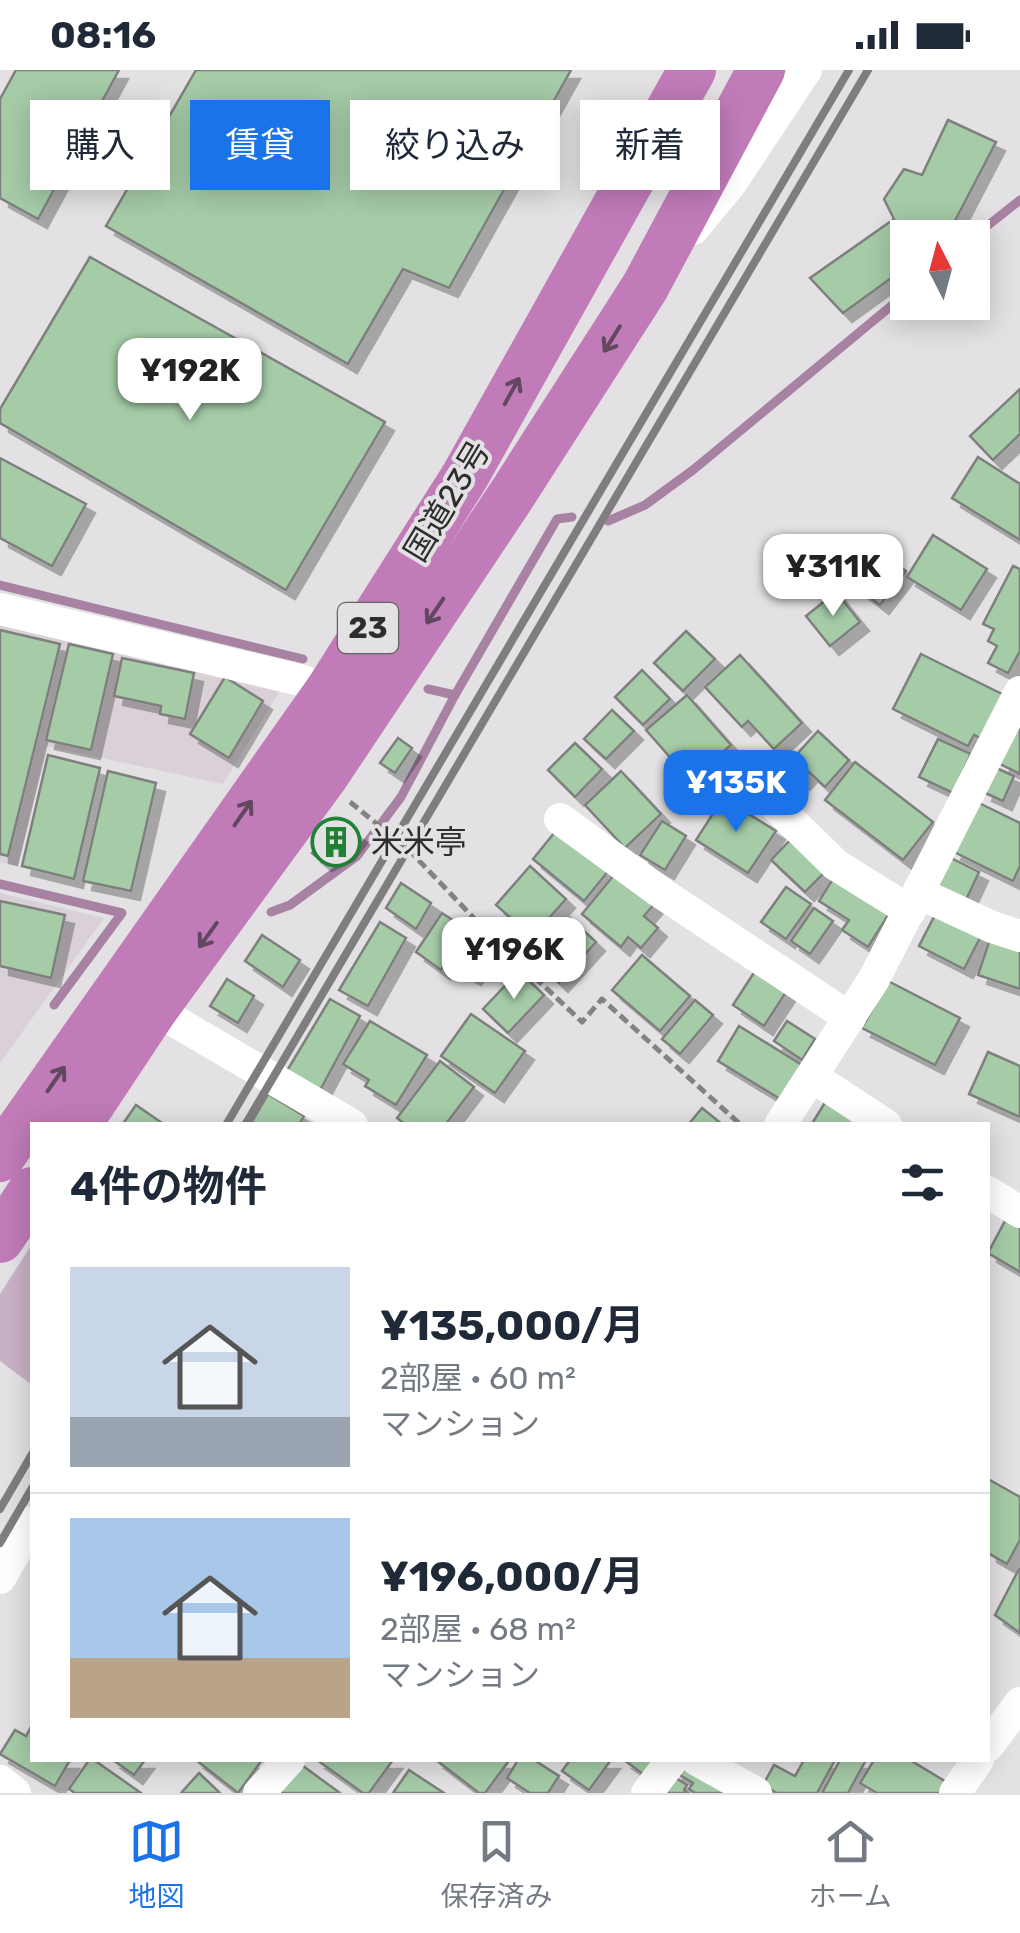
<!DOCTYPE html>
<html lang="ja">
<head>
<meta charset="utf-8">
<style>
	:root { --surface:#fff; --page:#f6f6f7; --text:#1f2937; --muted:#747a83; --line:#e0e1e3; --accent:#1a73e8 }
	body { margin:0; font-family:Rubik,"Noto Sans JP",sans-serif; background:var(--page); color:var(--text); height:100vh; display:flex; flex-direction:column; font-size:38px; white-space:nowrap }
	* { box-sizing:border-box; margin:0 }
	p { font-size:32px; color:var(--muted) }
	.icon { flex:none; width:55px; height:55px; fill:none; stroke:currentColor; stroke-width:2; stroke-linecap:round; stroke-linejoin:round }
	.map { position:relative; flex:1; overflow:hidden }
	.panel { position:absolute; left:30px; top:1052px; width:960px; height:640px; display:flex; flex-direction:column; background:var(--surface); border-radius:0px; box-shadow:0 5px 25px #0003 }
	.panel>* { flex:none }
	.hud { position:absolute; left:30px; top:30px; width:960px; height:90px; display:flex; gap:20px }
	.needle { width:65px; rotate:354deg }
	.controls { position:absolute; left:890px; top:150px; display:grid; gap:20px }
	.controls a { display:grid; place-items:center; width:100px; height:100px; border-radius:0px; background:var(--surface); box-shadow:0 5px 25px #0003; font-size:50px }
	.price { position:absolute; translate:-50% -85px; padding:0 22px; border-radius:20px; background:#fff; color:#222; font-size:32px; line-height:65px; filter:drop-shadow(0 2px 5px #0008) }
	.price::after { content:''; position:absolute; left:50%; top:60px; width:30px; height:22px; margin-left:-15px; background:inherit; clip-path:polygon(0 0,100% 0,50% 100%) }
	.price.on { background:var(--accent); color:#fff }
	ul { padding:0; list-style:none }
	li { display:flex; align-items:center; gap:30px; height:250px; padding:0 40px }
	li+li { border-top:2px solid var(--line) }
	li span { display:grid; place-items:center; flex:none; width:280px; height:200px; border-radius:0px; color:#555 }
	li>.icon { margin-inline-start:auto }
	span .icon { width:120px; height:120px; fill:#fffc; stroke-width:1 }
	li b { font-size:42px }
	h2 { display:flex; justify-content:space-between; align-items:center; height:120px; padding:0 40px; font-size:42px }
	.chip { padding:0 35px; border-radius:0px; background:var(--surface); box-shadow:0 5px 25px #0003; font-size:35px; line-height:90px }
	.chip.on { background:var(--accent); color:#fff }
	.status { display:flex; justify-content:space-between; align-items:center; height:70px; padding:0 50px; background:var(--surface); direction:ltr }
	.status svg { height:28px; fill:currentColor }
	.menu { display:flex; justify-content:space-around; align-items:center; height:140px; border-top:2px solid var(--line); background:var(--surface); font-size:28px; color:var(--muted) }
	.menu a { display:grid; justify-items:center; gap:5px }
	.menu .on { color:var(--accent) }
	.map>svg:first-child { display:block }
</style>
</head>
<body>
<div class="status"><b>08:16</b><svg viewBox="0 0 49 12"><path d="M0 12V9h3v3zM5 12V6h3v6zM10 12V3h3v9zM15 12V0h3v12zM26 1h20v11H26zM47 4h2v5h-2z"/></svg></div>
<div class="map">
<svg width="1020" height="1723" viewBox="0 0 1020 1723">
	<defs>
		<filter id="shadow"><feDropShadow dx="9" dy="9" stdDeviation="0" flood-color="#0004"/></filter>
	</defs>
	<rect width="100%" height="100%" fill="#e3e1e3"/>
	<g fill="#dad1d8">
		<polygon points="0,551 283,616 223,714 46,676 18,796 0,792"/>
		<polygon points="0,823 104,848 0,993"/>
	</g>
	<polygon fill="#c9b1c6" points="32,1174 32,1315 0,1291 0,1224"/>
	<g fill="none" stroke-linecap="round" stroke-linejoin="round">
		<g stroke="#a882a2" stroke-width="9">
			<polyline points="972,168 1020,130"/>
			<polyline points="608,451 645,435 693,400 908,222"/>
			<polyline points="0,515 303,589"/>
			<polyline points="428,619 455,625 557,449 572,447"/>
			<polyline points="0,814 122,843 54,935"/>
			<polyline points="271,842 290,835 357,786 401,727 455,625"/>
		</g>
	</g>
	<g fill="#a5cba7" stroke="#7e807e" stroke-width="2.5" filter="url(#shadow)">
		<polygon points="16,0 119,0 38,149 0,128 0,29"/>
		<polygon points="196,0 571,0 449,218 403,199 348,294 106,156"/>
		<polygon points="948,50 996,72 946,168 908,168 908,196 843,243 810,208 894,149 884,129 904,99 922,105"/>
		<polygon points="90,187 385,352 286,520 0,353 0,339"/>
		<polygon points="1020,319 1020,364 993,390 970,366"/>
		<polygon points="978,387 1020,414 1020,470 952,428"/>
		<polygon points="0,388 86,434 52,496 0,468"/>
		<polygon points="933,465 987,499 961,540 907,507"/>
		<polygon points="882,483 906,501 880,535 856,517"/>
		<polygon points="1013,496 1020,499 1020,581 1008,603 988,593 997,576 988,571 994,559 983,554"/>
		<polygon points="836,522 860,552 830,576 806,546"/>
		<polygon points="0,560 60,574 8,786 0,784"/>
		<polygon points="686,561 715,589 683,621 654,593"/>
		<polygon points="69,574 113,584 91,680 46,670"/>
		<polygon points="921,584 1004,625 982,669 974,665 968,676 893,639"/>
		<polygon points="740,585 802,653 774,679 748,651 742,657 705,617"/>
		<polygon points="122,588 194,603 185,649 160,644 161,636 114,626"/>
		<polygon points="642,600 670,629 643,655 615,627"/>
		<polygon points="225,607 263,631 229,688 190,664"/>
		<polygon points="687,625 731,675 690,710 646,660"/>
		<polygon points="612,640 634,661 606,689 584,669"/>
		<polygon points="1020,654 1020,704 1000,694"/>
		<polygon points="818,661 849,690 825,717 809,702 801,711 786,696"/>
		<polygon points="398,668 412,678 395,703 380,693"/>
		<polygon points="938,669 971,684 953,723 919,707"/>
		<polygon points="575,673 602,699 575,727 548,700"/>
		<polygon points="48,685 100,698 74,809 22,796"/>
		<polygon points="855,692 933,752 903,790 825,730"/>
		<polygon points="994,697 1014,706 1003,731 983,722"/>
		<polygon points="108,701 156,713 131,821 83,811"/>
		<polygon points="621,701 661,744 625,778 585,735"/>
		<polygon points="723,728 776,761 748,803 696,770"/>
		<polygon points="977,732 1020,753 1020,796 1013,811 952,781"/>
		<polygon points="341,751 358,764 345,781 323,792 312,783"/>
		<polygon points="662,751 686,766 665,800 640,785"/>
		<polygon points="559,757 610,799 584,831 533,789"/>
		<polygon points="795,765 829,798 805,822 771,790"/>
		<polygon points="951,788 979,802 966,830 937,816"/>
		<polygon points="530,796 566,829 532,867 496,835"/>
		<polygon points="618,800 656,832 644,846 658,858 641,878 628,867 621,877 582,844"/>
		<polygon points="836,804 892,839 868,877 842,860 849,850 819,831"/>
		<polygon points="401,813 431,833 416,859 386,838"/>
		<polygon points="786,817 811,834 786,869 761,852"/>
		<polygon points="0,831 65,845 51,908 0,896"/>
		<polygon points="814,838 833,851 810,884 791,871"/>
		<polygon points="937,841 982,864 964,899 919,876"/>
		<polygon points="442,843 492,876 472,906 447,891 441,900 416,882"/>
		<polygon points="570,848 596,872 559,913 533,888"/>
		<polygon points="380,852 406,868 368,936 339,920"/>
		<polygon points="262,865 300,890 283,917 245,891"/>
		<polygon points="991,866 1020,876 1020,919 978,905"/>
		<polygon points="642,885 690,926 660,961 612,920"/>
		<polygon points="757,898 788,919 764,956 733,935"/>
		<polygon points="519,901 544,925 508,963 483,939"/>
		<polygon points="227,909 254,926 238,953 210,936"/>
		<polygon points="888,911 960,948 935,995 862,958"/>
		<polygon points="330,929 360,946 318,1024 285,1004"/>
		<polygon points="695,930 713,945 680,984 662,969"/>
		<polygon points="471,944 525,981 495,1023 441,986"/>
		<polygon points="370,951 427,985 396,1035 365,1016 369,1010 343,994"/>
		<polygon points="787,951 815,969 802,990 774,971"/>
		<polygon points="739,956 802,995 780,1029 718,991"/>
		<polygon points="988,982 1020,996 1020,1047 969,1024"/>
		<polygon points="440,991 474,1017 445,1055 406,1055 397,1048"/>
		<polygon points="268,1024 304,1046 299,1055 250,1055"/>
		<polygon points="829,1026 878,1055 817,1055 813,1052"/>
		<polygon points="136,1035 165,1055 122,1055"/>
		<polygon points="702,1038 723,1055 688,1055"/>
		<polygon points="1006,1149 1020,1157 1020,1202 988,1183"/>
		<polygon points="988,1409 1020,1427 1020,1470 1007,1494 988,1483"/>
		<polygon points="1019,1499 1020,1499 1020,1563 995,1545"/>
		<polygon points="32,1655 32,1690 70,1690 55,1716 0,1684 15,1660 26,1666"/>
		<polygon points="89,1690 94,1690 141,1723 75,1723 69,1719"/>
		<polygon points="113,1690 145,1690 134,1705"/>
		<polygon points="196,1690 262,1690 238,1723"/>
		<polygon points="317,1690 393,1690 369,1723 363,1723"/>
		<polygon points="436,1690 506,1690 508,1692 485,1723 479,1723"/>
		<polygon points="518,1690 534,1690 559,1706 548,1723 530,1723 507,1708"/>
		<polygon points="570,1690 611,1690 589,1720 562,1701"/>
		<polygon points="624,1690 659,1690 647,1707"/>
		<polygon points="680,1690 726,1723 695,1723 689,1719 693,1713 673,1701"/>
		<polygon points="804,1690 835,1690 817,1723 777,1723 763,1715 774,1695 795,1706"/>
		<polygon points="840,1690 866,1690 848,1723 822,1723"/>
		<polygon points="874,1690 910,1690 948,1713 941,1723 877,1723 860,1713"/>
		<polygon points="299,1693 340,1723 276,1723"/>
		<polygon points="409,1700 444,1723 393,1723"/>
		<polygon points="199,1703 220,1723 181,1723"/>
		<polygon points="668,1703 687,1715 684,1720 688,1723 654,1723"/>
	</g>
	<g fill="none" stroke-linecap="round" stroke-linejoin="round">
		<polyline stroke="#848384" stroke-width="5" stroke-dasharray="10 5" stroke-linecap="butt" points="350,732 409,780 486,861 582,952 602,929 741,1055"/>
		<g stroke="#fff" stroke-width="32">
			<polyline points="693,159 731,113 806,0"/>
			<polyline points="0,539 304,611"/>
			<polyline points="752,713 836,795 910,841"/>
			<polyline points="560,749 660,822 850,948"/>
			<polyline points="919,823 992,857 1020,866"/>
			<polyline points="154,939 352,1055"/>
			<polyline points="813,1007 886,1055"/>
			<polyline points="780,1055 874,909 1020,622"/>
			<polyline points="988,1122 1020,1142"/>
			<polyline points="0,1508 32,1452"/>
			<polyline points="988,1676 1020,1633"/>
			<polyline points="697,1690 756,1723"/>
			<polyline points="0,1711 15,1723"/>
			<polyline points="259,1723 289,1690"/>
			<polyline points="647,1723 672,1690"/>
			<polyline points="955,1723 978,1690"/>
		</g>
		<g stroke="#c07bb8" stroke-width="48">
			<polyline points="77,1055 154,939 325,705 513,423 645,217 761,0"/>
			<polyline points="0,1088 330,619 465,406 692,0"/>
			<polyline points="0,1169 32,1121"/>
		</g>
		<g stroke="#7f7d7f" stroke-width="8">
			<polyline points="226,1055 849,0"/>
			<polyline points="245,1055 868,0"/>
			<polyline points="0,1439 32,1384"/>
			<polyline points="0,1473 32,1418"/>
		</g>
	</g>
	<defs><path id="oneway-shaft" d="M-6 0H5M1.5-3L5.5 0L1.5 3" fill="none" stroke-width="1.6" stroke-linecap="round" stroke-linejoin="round" transform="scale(2.5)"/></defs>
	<g stroke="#61485e">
		<use href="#oneway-shaft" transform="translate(612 269) rotate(122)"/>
		<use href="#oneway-shaft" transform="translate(512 321) rotate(-61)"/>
		<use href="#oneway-shaft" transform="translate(435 541) rotate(124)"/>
		<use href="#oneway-shaft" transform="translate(243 743) rotate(-55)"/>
		<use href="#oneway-shaft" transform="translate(208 865) rotate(126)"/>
		<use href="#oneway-shaft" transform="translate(56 1009) rotate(-55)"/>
	</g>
	<defs>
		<g id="building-ring" transform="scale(2.5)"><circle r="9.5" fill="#e3e1e3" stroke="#1f8134" stroke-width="1.5"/><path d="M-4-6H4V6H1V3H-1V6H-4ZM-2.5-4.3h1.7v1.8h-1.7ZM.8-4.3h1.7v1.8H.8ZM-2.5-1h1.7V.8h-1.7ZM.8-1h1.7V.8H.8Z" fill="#1f8134"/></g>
	</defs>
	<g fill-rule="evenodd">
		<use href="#building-ring" x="336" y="772"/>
	</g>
	<g text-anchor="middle" stroke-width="8" stroke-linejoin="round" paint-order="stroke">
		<rect fill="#e3e1e3" stroke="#646364" stroke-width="2.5" x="338" y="533" width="60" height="50" rx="8"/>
		<g font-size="30" font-weight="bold" fill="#2e2d2e">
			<text x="368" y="568">23</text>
		</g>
		<g font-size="32" fill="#2e2d2e" stroke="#e3e1e3">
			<text transform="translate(447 431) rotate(-59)" y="11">国道23号</text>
		</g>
		<g font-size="32" fill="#2e2d2e" stroke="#e3e1e3" text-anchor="start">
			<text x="371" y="783">米米亭</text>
		</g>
	</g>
</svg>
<div class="controls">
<a><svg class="needle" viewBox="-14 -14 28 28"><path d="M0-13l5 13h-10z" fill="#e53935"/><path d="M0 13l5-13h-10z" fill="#747a83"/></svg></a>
</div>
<b class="price" style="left:190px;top:353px">¥192K</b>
<b class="price" style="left:833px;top:549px">¥311K</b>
<b class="price on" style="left:736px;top:765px">¥135K</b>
<b class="price" style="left:514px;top:932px">¥196K</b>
<div class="hud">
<a class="chip">購入</a>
<a class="chip on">賃貸</a>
<a class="chip">絞り込み</a>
<a class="chip">新着</a>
</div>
<section class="panel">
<h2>4件の物件<svg class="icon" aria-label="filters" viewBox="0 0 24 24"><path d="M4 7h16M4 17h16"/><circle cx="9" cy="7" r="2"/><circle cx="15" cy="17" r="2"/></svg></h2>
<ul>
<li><span style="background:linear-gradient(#c9d6e8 75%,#9aa5b1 0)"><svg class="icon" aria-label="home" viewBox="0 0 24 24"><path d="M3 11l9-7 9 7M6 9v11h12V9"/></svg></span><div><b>¥135,000/月</b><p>2部屋 · 60 m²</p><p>マンション</p></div></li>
<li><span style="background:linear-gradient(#a9c7e8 70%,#b9a48a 0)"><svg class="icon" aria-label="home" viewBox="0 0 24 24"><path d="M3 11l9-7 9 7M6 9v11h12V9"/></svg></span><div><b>¥196,000/月</b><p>2部屋 · 68 m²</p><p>マンション</p></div></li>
</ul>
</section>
</div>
<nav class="menu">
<a class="on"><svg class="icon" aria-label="map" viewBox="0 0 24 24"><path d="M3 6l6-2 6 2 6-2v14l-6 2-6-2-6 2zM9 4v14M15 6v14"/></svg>地図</a>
<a><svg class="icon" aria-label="saved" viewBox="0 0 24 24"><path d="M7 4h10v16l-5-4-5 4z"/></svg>保存済み</a>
<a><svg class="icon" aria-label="home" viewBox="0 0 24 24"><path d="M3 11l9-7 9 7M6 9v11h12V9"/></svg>ホーム</a>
</nav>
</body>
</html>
